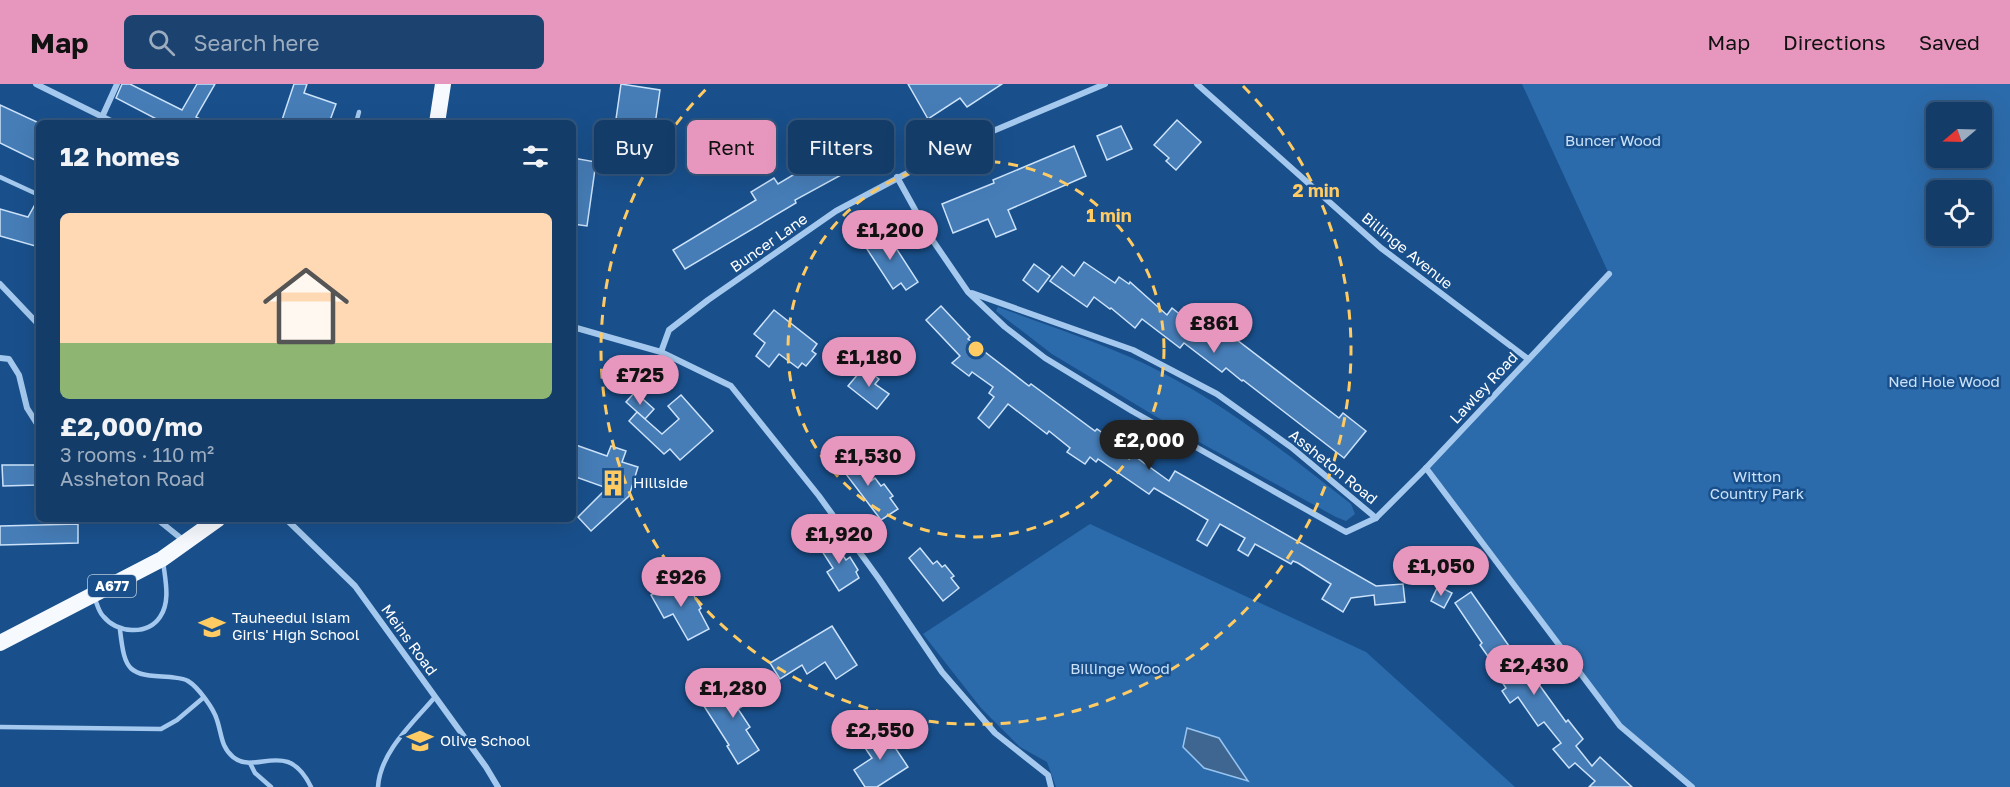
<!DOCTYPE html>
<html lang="en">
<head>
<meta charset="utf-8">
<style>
	:root { --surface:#133c69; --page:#1c436f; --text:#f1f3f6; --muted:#9dadc0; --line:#32567d; --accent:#e797bd }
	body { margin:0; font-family:"Golos Text",sans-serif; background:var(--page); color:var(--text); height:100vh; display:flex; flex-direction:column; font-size:22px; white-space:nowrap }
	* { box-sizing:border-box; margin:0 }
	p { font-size:20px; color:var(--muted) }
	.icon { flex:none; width:33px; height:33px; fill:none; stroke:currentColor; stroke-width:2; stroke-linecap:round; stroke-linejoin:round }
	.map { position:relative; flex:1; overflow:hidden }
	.details { position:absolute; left:36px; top:36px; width:540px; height:402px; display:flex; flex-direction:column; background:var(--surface); border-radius:9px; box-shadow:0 6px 24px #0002,0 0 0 2px var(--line) }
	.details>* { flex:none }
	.guide { position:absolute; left:594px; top:36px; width:570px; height:54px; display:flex; gap:12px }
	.needle { width:39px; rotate:251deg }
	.controls { position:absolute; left:1926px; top:18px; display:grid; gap:12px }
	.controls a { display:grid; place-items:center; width:66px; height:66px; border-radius:9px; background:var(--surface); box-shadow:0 6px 24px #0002,0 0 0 2px var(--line); font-size:30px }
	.price { position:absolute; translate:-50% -51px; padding:0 14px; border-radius:21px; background:var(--accent); color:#111; font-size:20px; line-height:39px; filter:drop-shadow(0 2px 3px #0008) }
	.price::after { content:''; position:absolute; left:50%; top:36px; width:18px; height:14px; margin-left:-9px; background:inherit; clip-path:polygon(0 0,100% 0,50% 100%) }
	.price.active { background:#222; color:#fff }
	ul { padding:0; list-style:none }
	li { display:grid; align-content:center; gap:12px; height:318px; padding:0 24px }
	li span { display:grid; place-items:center; height:186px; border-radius:9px; color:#555 }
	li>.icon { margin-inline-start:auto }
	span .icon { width:108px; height:108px; fill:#fffc; stroke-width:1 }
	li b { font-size:26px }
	h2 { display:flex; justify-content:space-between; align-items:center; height:72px; padding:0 24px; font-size:26px }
	.chip { padding:0 21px; border-radius:9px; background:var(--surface); box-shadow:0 6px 24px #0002,0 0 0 2px var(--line); font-size:21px; line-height:54px }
	.chip.active { background:var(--accent); color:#111 }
	header { display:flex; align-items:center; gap:36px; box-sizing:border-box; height:84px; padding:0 30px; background:var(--accent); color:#111 }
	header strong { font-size:28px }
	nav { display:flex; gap:33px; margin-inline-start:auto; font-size:21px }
	.search { width:420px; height:54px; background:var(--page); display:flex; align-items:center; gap:15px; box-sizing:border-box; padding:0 21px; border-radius:9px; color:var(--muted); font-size:22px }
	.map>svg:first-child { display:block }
</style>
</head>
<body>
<header>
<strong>Map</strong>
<div class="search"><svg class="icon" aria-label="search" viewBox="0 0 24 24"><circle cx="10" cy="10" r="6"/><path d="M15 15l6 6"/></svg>Search here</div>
<nav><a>Map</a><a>Directions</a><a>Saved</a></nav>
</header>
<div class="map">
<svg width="2010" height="703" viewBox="0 0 2010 703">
	<rect width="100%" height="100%" fill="#19508c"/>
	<g fill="#2c6bab" fill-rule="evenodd">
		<path d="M1522 0H2010V703H1692L1620 642 1426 384 1609 190ZM1936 28H1982V74H1936ZM1936 106H1982V152H1936Z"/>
		<path d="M998 223C1046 241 1096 257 1143 279 1219 315 1285 368 1351 420L1355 430 1346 437 1336 433 1190 353 1052 270 996 227Z"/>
		<polygon points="1090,440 1366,568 1515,703 1056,703 1047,678 1020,663 981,624 923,550"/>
	</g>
	<polygon fill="#3e6691" stroke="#97c4f0" stroke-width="1.5" points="1187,644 1219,654 1248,697 1204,684 1183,663"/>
	<g fill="#467db7" stroke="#cbe2fa" stroke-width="1.5">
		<polygon points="122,0 130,0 182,26 197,0 215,0 196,33 208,39 164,39 116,14"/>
		<polygon points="294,0 307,0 304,9 336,20 329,39 281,39"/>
		<polygon points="621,0 660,6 650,75 611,70"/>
		<polygon points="908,0 1002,0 967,23 960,14 928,35"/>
		<polygon points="0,21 39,39 39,78 0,59"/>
		<polygon points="1177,36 1201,58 1176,86 1166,77 1169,74 1154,61"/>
		<polygon points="1121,42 1132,65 1107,76 1097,52"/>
		<polygon points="860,49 871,68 841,86 843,90 795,116 796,119 685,185 673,166 756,116 751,108 774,94 778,100 805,84 804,82 808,80 803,73 822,62 826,69"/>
		<polygon points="1074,62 1086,92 1008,126 1016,145 996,153 988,135 953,149 942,120 994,99 993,96"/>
		<polygon points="573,74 596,78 587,142 573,140"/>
		<polygon points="38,115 39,163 0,152 0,125 28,133"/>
		<polygon points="883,144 918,198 906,206 901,199 893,205 865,162 873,156 870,152"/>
		<polygon points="1084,178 1115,199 1119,193 1129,200 1130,198 1167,231 1172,224 1211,255 1220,243 1339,334 1343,329 1366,347 1344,374 1243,296 1242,297 1226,284 1222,288 1184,259 1180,264 1142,235 1135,244 1111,224 1110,225 1094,213 1087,223 1050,197 1062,182 1074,192"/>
		<polygon points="1034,180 1050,192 1038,208 1023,196"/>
		<polygon points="941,222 970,253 968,255 1029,302 1031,300 1095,347 1097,345 1169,397 1175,387 1376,502 1403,500 1405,518 1375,521 1374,511 1351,514 1343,528 1322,515 1331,500 1298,479 1293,477 1291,480 1255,460 1248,472 1238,466 1245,454 1220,440 1207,462 1197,456 1208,436 1154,404 1149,410 1098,375 1096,378 1090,373 1085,380 1067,368 1070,364 1049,347 1047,350 1008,320 989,344 978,334 994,313 989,309 993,303 972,288 969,292 952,279 960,272 926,236"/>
		<polygon points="774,226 817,260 812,267 816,270 806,282 802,279 798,284 779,270 769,283 756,272 765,259 754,250"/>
		<polygon points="864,283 879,295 875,300 889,310 877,325 848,302"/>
		<polygon points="635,308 654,325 645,335 626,318"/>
		<polygon points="681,311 713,347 680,376 670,365 664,370 629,337 637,328 662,350 679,335 668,322"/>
		<polygon points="573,360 607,372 611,362 626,367 622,378 638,383 629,412 591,447 578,433 607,404 573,392"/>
		<polygon points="849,367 871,397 875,394 881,402 884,400 893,412 890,414 898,425 881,436 836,377"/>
		<polygon points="2,381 37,381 37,401 3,402"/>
		<polygon points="78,440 78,459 0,461 0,442"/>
		<polygon points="830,453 846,476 850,473 858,486 856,488 859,494 839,507 827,488 833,484 818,461"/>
		<polygon points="920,464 933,480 937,477 942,483 945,481 954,492 951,494 959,504 943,517 909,474"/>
		<polygon points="681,494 683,498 685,496 701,524 699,526 709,545 688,556 673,530 664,534 651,511"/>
		<polygon points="1438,502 1452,509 1444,524 1431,517"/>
		<polygon points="1471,508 1528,589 1530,588 1566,638 1568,636 1583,655 1576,662 1592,682 1600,673 1632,703 1589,703 1595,697 1575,679 1569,684 1553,665 1561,659 1544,638 1538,642 1518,613 1510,619 1502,607 1506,604 1499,593 1501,591 1480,561 1482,559 1455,519"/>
		<polygon points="832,542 857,581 836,595 825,578 807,590 802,581 780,595 770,579"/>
		<polygon points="741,594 754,615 738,625 750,643 746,646 759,666 738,680 727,662 729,661 702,619"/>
		<polygon points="882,644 908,683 877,703 865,703 854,686 872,674 861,658"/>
	</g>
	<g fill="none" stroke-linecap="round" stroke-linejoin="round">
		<g stroke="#a5c9ee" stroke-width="4.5">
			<polyline points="356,39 359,28"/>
			<polyline points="0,93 39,111"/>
			<path d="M95 515C97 520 99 528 103 532 117 549 147 552 160 533 171 517 165 495 163 477"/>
			<path d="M120 546C125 588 128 591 170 593 176 594 183 594 188 597 198 603 214 625 217 636 222 651 221 663 233 673 256 692 287 653 311 703"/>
			<polyline points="0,643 161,645 177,636 203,614"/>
			<polyline points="250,679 255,689 271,703"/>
			<path d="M378 703C380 668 413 639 435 613"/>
		</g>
		<g stroke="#a5c9ee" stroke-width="6">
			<polyline points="36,0 115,39"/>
			<polyline points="1197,0 1381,164 1528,275"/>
			<polyline points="102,33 117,0"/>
			<polyline points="897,93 929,151 968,208 1005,243 1045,274 1132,327 1346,448 1376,434 1426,384 1609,190"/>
			<polyline points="0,200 39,241"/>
			<polyline points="972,209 1133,266 1217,310 1291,363 1376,434"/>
			<polyline points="573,243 661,268 731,302 819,412 879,495 942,588 995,649 1048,691 1051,703"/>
			<polyline points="661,268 669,246 708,216 836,127 962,60 1105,0"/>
			<polyline points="0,274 9,275 19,291 27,324 39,343"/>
			<polyline points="1426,384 1620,642 1692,703"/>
			<polyline points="157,435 183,456"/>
			<polyline points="286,435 355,502 486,683 498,703"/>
		</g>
		<g stroke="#f6faff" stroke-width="16">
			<polyline points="437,39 443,0"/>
			<polyline points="0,559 162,475 218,435"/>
		</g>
	</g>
	<g fill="none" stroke="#ffcb62" stroke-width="3" stroke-dasharray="10 8">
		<circle cx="976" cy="265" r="188"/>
		<path d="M1243 2A375 375 0 1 1 709 2"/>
	</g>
	<defs>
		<g id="building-bare" transform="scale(2.07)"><path d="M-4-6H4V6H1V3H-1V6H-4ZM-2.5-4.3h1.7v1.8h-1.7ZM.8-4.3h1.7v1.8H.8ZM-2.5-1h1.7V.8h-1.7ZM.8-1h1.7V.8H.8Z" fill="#ffcb62" stroke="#19508c" stroke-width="2.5" paint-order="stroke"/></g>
		<g id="school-bare" transform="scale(2.07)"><path d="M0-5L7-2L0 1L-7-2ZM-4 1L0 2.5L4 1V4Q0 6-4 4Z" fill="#ffcb62" stroke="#19508c" stroke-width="2.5" paint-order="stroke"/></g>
	</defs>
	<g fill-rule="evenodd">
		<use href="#building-bare" x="613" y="399"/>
		<use href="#school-bare" x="212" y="543"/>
		<use href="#school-bare" x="420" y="657"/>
	</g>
	<g text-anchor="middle" stroke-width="5" stroke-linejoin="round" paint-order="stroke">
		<rect fill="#19508c" stroke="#bacadc" stroke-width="1.5" x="88" y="491" width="48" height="22" rx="4.5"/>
		<g font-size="14" font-weight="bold" fill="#fff">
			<text x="112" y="507">A677</text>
		</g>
		<g font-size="15" fill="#cbe2fa" stroke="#19508c">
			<text x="1613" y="62">Buncer Wood</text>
			<text x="1944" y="303">Ned Hole Wood</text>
			<text x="1757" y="398">Witton<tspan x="1757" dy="17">Country Park</tspan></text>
			<text x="1120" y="590">Billinge Wood</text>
		</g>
		<g font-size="15" fill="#fff" stroke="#19508c">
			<text transform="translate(769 159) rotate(-35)" y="5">Buncer Lane</text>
			<text transform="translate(1407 167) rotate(39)" y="5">Billinge Avenue</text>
			<text transform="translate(1484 304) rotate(-47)" y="5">Lawley Road</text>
			<text transform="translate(1333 383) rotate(39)" y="5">Assheton Road</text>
			<text transform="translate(409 556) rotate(54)" y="5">Meins Road</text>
		</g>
		<g font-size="15" fill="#fff" stroke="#19508c" text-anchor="start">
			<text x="633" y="404">Hillside</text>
			<text x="232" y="539">Tauheedul Islam<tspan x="232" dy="17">Girls' High School</tspan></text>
			<text x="440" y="662">Olive School</text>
		</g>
	</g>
	<circle cx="976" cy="265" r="9" fill="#ffcb62" stroke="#19508c" stroke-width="3"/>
	<g font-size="18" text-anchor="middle" font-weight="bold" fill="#ffcb62" stroke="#19508c" stroke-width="5" stroke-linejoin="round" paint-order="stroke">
		<text x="1316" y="113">2 min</text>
		<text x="1109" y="138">1 min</text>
	</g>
</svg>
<div class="controls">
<a><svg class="needle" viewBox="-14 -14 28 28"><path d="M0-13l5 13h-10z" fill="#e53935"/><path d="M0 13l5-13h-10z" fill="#9dadc0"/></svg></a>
<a><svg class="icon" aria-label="locate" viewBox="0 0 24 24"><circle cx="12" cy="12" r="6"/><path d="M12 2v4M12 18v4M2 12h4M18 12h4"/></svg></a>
</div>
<b class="price" style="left:890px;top:177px">£1,200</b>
<b class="price" style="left:1214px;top:270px">£861</b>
<b class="price" style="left:869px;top:304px">£1,180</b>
<b class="price" style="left:640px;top:322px">£725</b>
<b class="price active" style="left:1149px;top:387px">£2,000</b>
<b class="price" style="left:868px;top:403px">£1,530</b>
<b class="price" style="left:839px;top:481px">£1,920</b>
<b class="price" style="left:1441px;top:513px">£1,050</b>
<b class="price" style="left:681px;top:524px">£926</b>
<b class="price" style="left:1534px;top:612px">£2,430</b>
<b class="price" style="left:733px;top:635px">£1,280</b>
<b class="price" style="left:880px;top:677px">£2,550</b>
<div class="guide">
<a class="chip">Buy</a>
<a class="chip active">Rent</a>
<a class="chip">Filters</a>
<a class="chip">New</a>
</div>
<section class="details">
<h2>12 homes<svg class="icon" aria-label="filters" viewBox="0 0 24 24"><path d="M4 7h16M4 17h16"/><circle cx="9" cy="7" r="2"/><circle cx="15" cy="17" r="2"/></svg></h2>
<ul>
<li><span style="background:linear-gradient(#ffd9b3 70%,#8fb573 0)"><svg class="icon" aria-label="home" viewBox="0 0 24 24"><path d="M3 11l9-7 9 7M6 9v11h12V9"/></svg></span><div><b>£2,000/mo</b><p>3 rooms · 110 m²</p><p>Assheton Road</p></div></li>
</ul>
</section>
</div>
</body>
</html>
